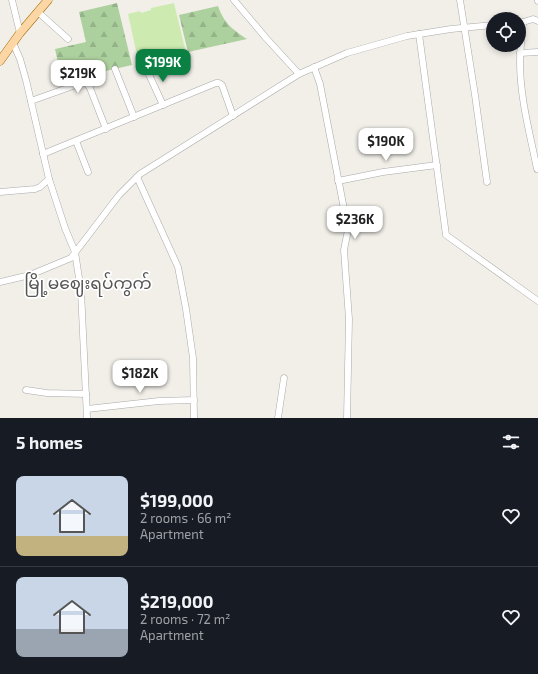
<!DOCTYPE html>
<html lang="en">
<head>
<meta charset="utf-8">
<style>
	:root { --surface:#171b24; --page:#20242c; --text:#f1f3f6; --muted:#9ea1a6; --line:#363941; --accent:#0b8043 }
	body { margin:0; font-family:"Exo 2","Noto Sans Myanmar",sans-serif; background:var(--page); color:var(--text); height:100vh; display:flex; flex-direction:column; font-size:15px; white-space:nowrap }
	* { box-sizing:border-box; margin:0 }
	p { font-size:13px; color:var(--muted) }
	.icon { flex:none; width:22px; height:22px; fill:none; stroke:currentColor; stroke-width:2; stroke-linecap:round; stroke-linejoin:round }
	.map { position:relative; height:418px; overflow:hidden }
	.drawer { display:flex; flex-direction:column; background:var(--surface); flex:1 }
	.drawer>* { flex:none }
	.controls { position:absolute; left:486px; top:12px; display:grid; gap:8px }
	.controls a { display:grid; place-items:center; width:40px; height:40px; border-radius:50%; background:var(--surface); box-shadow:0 2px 6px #0003; font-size:20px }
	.price { position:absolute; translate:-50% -34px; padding:0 9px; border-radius:8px; background:#fff; color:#222; font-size:13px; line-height:26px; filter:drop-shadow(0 1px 2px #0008) }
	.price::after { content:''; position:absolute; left:50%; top:24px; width:12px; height:9px; margin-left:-6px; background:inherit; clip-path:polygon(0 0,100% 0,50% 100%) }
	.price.active { background:var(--accent); color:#fff }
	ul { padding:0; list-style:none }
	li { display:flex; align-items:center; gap:12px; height:100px; padding:0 16px }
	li+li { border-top:1px solid var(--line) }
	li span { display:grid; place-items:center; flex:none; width:112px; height:80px; border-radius:8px; color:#555 }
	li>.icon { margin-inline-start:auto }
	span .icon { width:48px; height:48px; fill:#fffc; stroke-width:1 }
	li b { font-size:17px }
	h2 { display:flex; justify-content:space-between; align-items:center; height:48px; padding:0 16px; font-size:17px }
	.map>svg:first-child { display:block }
</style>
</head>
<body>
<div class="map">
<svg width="538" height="418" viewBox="0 0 538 418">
	<defs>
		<pattern id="forest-firs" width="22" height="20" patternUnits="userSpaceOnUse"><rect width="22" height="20" fill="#add19e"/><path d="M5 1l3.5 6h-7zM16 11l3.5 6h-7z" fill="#95b388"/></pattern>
	</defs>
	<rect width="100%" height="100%" fill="#f2efe9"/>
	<polygon fill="#cdebb0" points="174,3 186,53 138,60 128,14 140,11 141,13 151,10 151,8"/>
	<g fill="url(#forest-firs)">
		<polygon points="117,3 132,65 62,81 55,49 86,42 79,12"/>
		<path d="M218 6C224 23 232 29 247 39L188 52 179 15Z"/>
	</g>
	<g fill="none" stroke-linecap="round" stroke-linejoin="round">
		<g stroke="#a9a9a9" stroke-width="7">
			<g id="minor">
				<polyline points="12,0 20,33"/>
				<polyline points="234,0 266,38 299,74"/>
				<polyline points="460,0 475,95 487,182"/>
				<polyline points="538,0 538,1"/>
				<polyline points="38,12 68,39"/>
				<path d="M523 22C522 35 520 49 520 62 520 98 530 134 537 169"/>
				<polyline points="520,23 533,19 538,21"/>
				<polyline points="419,34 446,235 538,301"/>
				<polyline points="13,43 20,59 26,80 49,179 65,228 75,252 81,291 87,418"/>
				<polyline points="520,53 538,52"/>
				<polyline points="314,67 320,84 348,230 344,250 349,319 347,418"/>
				<polyline points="146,68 163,105"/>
				<polyline points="115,69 134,117"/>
				<polyline points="31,101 84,82 86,83 90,88 106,129"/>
				<polyline points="76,141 88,172"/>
				<polyline points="43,154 216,83 219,83 222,85 233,116"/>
				<polyline points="137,177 178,267 186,309 193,358 194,418"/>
				<polyline points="338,181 383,172 437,165"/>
				<polyline points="0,192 35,189 40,187 49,179"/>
				<polyline points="0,282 30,275 71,258 119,195 140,174 299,74 347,53 407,36 451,29 493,25"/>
				<polyline points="26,390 47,393 86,394"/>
				<polyline points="87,409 159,401 194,400"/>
				<polyline points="278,418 284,378"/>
			</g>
		</g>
		<g stroke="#a06b00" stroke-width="9">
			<polyline id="major" points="0,61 20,33 48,0"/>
		</g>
		<use href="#minor" stroke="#fff" stroke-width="6"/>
		<use href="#major" stroke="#fcd6a4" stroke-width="8"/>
	</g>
	<g text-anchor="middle" stroke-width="3.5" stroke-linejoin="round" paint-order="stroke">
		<g font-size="17" fill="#555" stroke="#fff">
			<text x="88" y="289">မြို့မဈေးရပ်ကွက်</text>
		</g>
	</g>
</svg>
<div class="controls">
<a><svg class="icon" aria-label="locate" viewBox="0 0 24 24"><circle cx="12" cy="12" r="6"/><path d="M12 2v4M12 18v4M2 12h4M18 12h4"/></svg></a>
</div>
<b class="price active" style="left:163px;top:83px">$199K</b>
<b class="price" style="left:78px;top:94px">$219K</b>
<b class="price" style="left:386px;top:162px">$190K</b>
<b class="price" style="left:355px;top:240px">$236K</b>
<b class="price" style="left:140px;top:394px">$182K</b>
</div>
<section class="drawer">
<h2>5 homes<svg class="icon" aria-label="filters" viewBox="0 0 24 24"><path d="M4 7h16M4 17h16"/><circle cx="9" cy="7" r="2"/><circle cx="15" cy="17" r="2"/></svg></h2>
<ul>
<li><span style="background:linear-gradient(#c9d6e8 75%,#c2b280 0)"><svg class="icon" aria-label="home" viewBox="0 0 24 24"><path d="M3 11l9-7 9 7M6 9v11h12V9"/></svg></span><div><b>$199,000</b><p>2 rooms · 66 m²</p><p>Apartment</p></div><svg class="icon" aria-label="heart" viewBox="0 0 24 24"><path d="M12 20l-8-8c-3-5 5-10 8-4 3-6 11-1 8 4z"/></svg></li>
<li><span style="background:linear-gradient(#c9d6e8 65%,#9aa5b1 0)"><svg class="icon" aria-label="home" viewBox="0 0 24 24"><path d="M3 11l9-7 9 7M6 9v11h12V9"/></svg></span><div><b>$219,000</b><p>2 rooms · 72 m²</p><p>Apartment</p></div><svg class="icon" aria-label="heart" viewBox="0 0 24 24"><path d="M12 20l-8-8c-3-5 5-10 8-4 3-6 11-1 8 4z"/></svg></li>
</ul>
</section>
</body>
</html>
